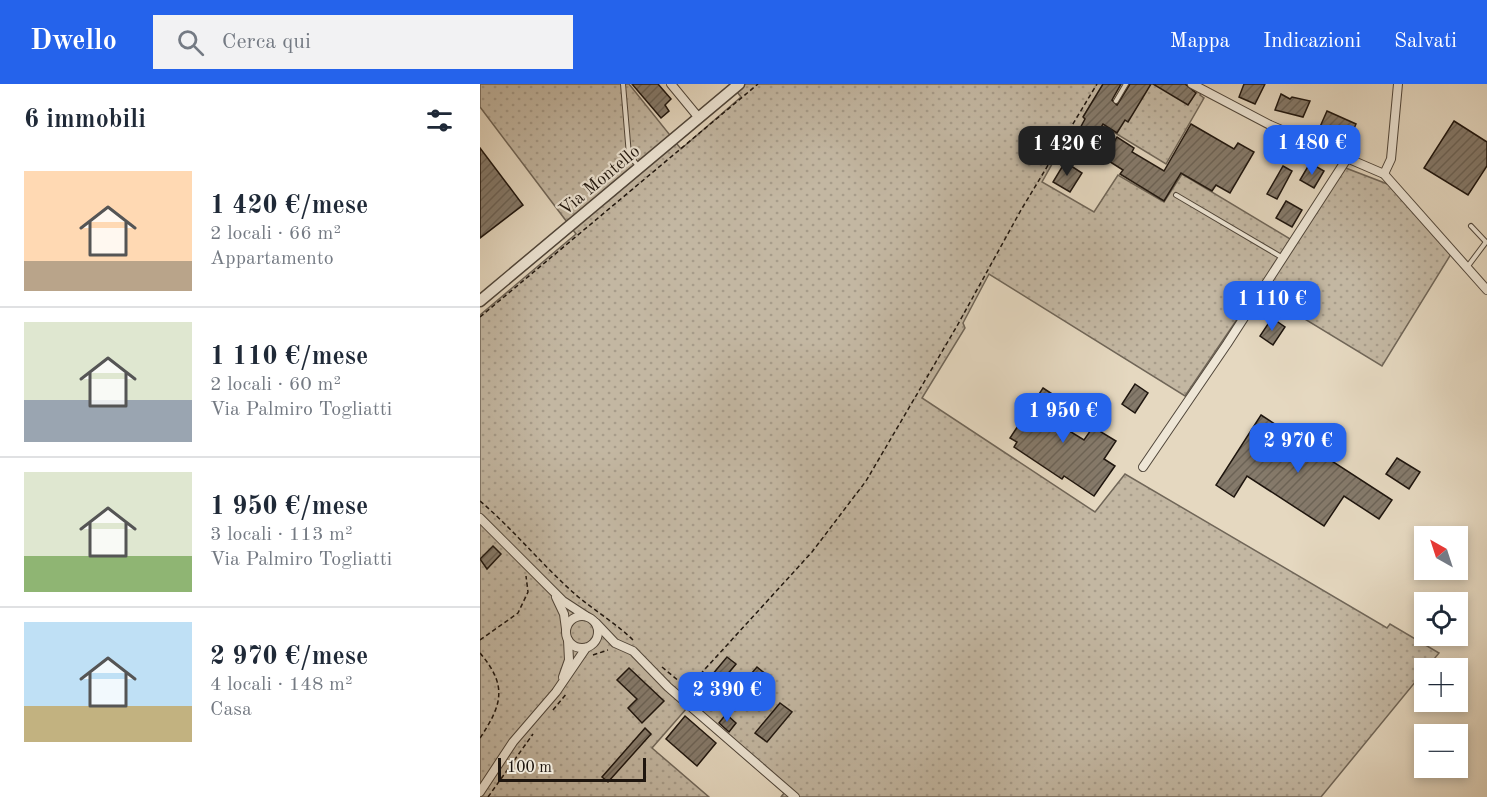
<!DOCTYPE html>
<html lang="it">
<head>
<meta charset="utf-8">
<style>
	:root { --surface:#fff; --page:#f2f2f3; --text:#1f2937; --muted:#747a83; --line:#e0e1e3; --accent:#2563eb }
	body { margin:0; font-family:"Old Standard TT",serif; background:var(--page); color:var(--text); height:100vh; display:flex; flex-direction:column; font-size:22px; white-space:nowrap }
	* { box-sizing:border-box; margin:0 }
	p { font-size:20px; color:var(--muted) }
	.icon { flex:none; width:33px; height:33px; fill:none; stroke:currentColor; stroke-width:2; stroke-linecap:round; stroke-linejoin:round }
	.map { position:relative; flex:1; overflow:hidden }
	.sheet { display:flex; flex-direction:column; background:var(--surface); width:480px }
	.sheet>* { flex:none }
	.needle { width:39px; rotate:321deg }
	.tools { position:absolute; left:934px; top:442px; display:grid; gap:12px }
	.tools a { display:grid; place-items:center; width:54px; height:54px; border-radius:0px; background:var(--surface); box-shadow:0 3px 9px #0003; font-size:30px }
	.scale { position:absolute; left:18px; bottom:15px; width:148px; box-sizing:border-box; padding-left:6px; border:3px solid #1e150e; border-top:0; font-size:16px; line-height:21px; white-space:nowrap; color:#1e150e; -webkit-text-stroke:4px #eee6d6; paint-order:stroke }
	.price { position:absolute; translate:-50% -51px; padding:0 14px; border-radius:12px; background:var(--accent); color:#fff; font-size:20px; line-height:39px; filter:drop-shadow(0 2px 3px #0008) }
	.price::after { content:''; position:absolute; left:50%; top:36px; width:18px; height:14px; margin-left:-9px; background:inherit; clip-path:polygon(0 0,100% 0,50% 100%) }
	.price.on { background:#222; color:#fff }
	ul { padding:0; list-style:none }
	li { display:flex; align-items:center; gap:18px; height:150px; padding:0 24px }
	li+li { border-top:2px solid var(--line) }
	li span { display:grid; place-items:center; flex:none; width:168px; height:120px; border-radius:0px; color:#555 }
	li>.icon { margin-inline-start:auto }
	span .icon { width:72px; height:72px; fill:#fffc; stroke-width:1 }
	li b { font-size:26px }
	h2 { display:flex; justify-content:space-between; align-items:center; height:72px; padding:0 24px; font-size:26px }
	header { display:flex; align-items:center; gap:36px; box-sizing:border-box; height:84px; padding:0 30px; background:var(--accent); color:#fff }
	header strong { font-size:28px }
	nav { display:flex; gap:33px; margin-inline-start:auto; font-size:21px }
	.search { width:420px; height:54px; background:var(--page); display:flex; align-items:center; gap:15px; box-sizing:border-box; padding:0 21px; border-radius:0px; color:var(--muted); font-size:22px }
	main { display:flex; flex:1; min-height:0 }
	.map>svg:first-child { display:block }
</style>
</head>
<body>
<header>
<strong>Dwello</strong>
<div class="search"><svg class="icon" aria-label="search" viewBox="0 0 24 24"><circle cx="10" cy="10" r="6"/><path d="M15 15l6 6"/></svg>Cerca qui</div>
<nav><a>Mappa</a><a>Indicazioni</a><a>Salvati</a></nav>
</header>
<main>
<section class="sheet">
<h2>6 immobili<svg class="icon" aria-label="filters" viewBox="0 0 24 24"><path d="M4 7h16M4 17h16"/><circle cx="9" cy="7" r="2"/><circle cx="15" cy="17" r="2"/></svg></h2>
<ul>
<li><span style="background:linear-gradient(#ffd9b3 75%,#b9a48a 0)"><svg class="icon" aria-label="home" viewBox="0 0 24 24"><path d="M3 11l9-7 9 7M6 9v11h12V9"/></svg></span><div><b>1 420 €/mese</b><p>2 locali · 66 m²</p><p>Appartamento</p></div></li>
<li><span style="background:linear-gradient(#dfe7d0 65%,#9aa5b1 0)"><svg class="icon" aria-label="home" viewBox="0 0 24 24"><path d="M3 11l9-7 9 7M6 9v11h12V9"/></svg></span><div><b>1 110 €/mese</b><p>2 locali · 60 m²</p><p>Via Palmiro Togliatti</p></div></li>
<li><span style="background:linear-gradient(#dfe7d0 70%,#8fb573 0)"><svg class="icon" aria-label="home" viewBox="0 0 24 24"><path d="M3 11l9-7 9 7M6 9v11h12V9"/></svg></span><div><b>1 950 €/mese</b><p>3 locali · 113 m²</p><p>Via Palmiro Togliatti</p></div></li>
<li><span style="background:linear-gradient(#bfe0f5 70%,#c2b280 0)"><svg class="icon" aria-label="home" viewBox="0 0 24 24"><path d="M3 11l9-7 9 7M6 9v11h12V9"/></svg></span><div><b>2 970 €/mese</b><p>4 locali · 148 m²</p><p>Casa</p></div></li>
</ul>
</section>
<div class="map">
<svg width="1007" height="713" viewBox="0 0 1007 713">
	<defs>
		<pattern id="green-dots" width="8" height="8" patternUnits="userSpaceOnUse" patternTransform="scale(1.5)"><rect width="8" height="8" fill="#c3b7a2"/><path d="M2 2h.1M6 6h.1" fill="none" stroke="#a79c8a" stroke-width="1.8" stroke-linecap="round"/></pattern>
		<pattern id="building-hatch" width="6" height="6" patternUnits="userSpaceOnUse" patternTransform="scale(1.5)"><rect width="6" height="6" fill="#857a6b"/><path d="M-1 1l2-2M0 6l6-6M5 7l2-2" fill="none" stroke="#6c6356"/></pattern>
	</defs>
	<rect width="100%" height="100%" fill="#e5d8c0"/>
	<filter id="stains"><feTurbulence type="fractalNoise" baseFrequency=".00333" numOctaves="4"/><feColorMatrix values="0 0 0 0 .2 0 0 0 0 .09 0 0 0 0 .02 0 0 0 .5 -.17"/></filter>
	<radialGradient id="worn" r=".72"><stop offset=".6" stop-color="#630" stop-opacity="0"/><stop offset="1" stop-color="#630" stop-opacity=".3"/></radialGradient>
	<polygon fill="url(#green-dots)" stroke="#706658" stroke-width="1.5" points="0,0 149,0 201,65 261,13 251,0 706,0 721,9 720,11 724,14 686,80 627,44 614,64 589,50 562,98 614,128 638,91 684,118 702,90 815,158 863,83 910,101 971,170 902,282 777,206 705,312 509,190 483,239 485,244 442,314 615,428 645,390 907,544 910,540 959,569 841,713 301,713 304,709 207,624 172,664 229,713 0,713 0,231 96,150 0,23"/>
	<g fill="url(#building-hatch)" stroke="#1e150e" stroke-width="1.5">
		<polygon points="152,0 178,0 191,15 185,21 189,27 181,34"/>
		<polygon points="623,0 641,0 632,16 637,21 650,0 671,0 648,38 645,36 637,49 623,40 613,57 598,48 605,35 603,33"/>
		<polygon points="673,0 705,0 716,9 708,21"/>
		<polygon points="764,0 785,0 775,20 759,13"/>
		<polygon points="801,10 810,15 812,13 830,17 823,33 795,26"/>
		<polygon points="847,27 876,40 868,58 839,45"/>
		<polygon points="974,37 1007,58 1007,82 988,111 944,84"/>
		<polygon points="711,40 754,65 758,59 774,68 750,109 736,101 732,107 701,89 684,117 640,90 643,86 624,74 637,53 654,64 652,68 684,87"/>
		<polygon points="0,64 43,121 0,154"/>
		<polygon points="585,78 602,89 590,108 573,98"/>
		<polygon points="830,79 844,87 834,104 820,96"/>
		<polygon points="803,82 812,87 797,115 787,110"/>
		<polygon points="806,117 822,126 812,143 796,134"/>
		<polygon points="792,234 805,243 793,261 780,252"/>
		<polygon points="655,300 668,309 655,329 642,320"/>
		<polygon points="563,304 598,327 586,345 604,356 613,343 636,357 624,375 635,382 614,412 584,392 582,395 534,363 537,358 530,354"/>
		<polygon points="781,331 912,416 899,435 864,412 844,442 767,392 754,413 736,401"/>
		<polygon points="917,374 940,388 929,405 906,390"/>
		<polygon points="13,462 21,470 7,485 0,475"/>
		<polygon points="247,573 256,580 231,610 222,603"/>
		<polygon points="277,583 293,596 287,603 271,590"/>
		<polygon points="149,584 184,617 162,639 148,624 157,615 137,596"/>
		<polygon points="300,619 312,628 287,658 275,649"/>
		<polygon points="246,630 256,639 249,648 239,639"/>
		<polygon points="205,632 236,659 217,682 186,655"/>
		<polygon points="165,644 171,650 128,698 122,693"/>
	</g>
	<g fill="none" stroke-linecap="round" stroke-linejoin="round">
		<g stroke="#50463a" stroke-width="6">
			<g id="service">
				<polyline points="143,0 149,71 159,83"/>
				<polyline points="636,17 646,0"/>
				<polyline points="696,111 803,174"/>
				<polyline points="991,142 1006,158"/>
				<polyline points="988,182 1006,158"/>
			</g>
		</g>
		<g stroke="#50463a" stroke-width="10">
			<g id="minor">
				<polyline points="191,0 219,34"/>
				<polyline points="712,0 790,41 904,90 1007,206"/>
				<polyline points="904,90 911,75 918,0"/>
				<polyline points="663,383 747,260 868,73"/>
				<polyline points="0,434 83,517 106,532"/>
				<polyline points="76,513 84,530 86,545"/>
				<circle cx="102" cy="548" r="16"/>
				<polyline points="116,539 135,559 153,567 188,603 315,713"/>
				<polyline points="83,593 89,576 88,556"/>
				<polyline points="0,708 33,658 76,608 106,564"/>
			</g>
		</g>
		<g stroke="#50463a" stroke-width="13">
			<polyline id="tertiary" points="0,217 259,0"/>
		</g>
		<g stroke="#1e150e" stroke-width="1.5" stroke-dasharray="4.5 3" stroke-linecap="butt">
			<polyline points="0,233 278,0"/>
			<path d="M0 417C34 446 63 482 96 511 115 527 137 540 154 557"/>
			<polyline points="0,556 38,529 48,508 46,492"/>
			<path d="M0 569C28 602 22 621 0 654"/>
			<polyline points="113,571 128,566"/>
			<polyline points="182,583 206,603"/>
			<polyline points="205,607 332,468 386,397 477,242 541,126 617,0"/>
			<polyline points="73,626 87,609"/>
			<polyline points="8,713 53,650"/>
		</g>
		<use href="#service" stroke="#eee6d6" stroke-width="4"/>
		<use href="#minor" stroke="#eee6d6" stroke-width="8"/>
		<use href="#tertiary" stroke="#eee6d6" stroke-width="10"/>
	</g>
	<g text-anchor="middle" stroke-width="4.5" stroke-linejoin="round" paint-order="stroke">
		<g font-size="18" fill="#1e150e" stroke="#eee6d6">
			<text transform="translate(119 96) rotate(-40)" y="6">Via Montello</text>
		</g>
	</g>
	<rect width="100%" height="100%" filter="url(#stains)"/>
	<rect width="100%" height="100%" fill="url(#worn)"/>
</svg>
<div class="tools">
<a><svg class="needle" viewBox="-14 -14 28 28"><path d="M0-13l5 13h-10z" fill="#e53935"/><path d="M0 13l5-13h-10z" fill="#747a83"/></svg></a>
<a><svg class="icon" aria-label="locate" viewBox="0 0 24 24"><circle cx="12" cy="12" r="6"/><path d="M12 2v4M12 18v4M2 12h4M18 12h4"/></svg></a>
<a>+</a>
<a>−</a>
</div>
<div class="scale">100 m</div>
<b class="price" style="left:832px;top:92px">1 480 €</b>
<b class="price on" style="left:587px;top:93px">1 420 €</b>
<b class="price" style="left:792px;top:248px">1 110 €</b>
<b class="price" style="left:583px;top:360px">1 950 €</b>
<b class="price" style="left:818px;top:390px">2 970 €</b>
<b class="price" style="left:247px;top:639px">2 390 €</b>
</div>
</main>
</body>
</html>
